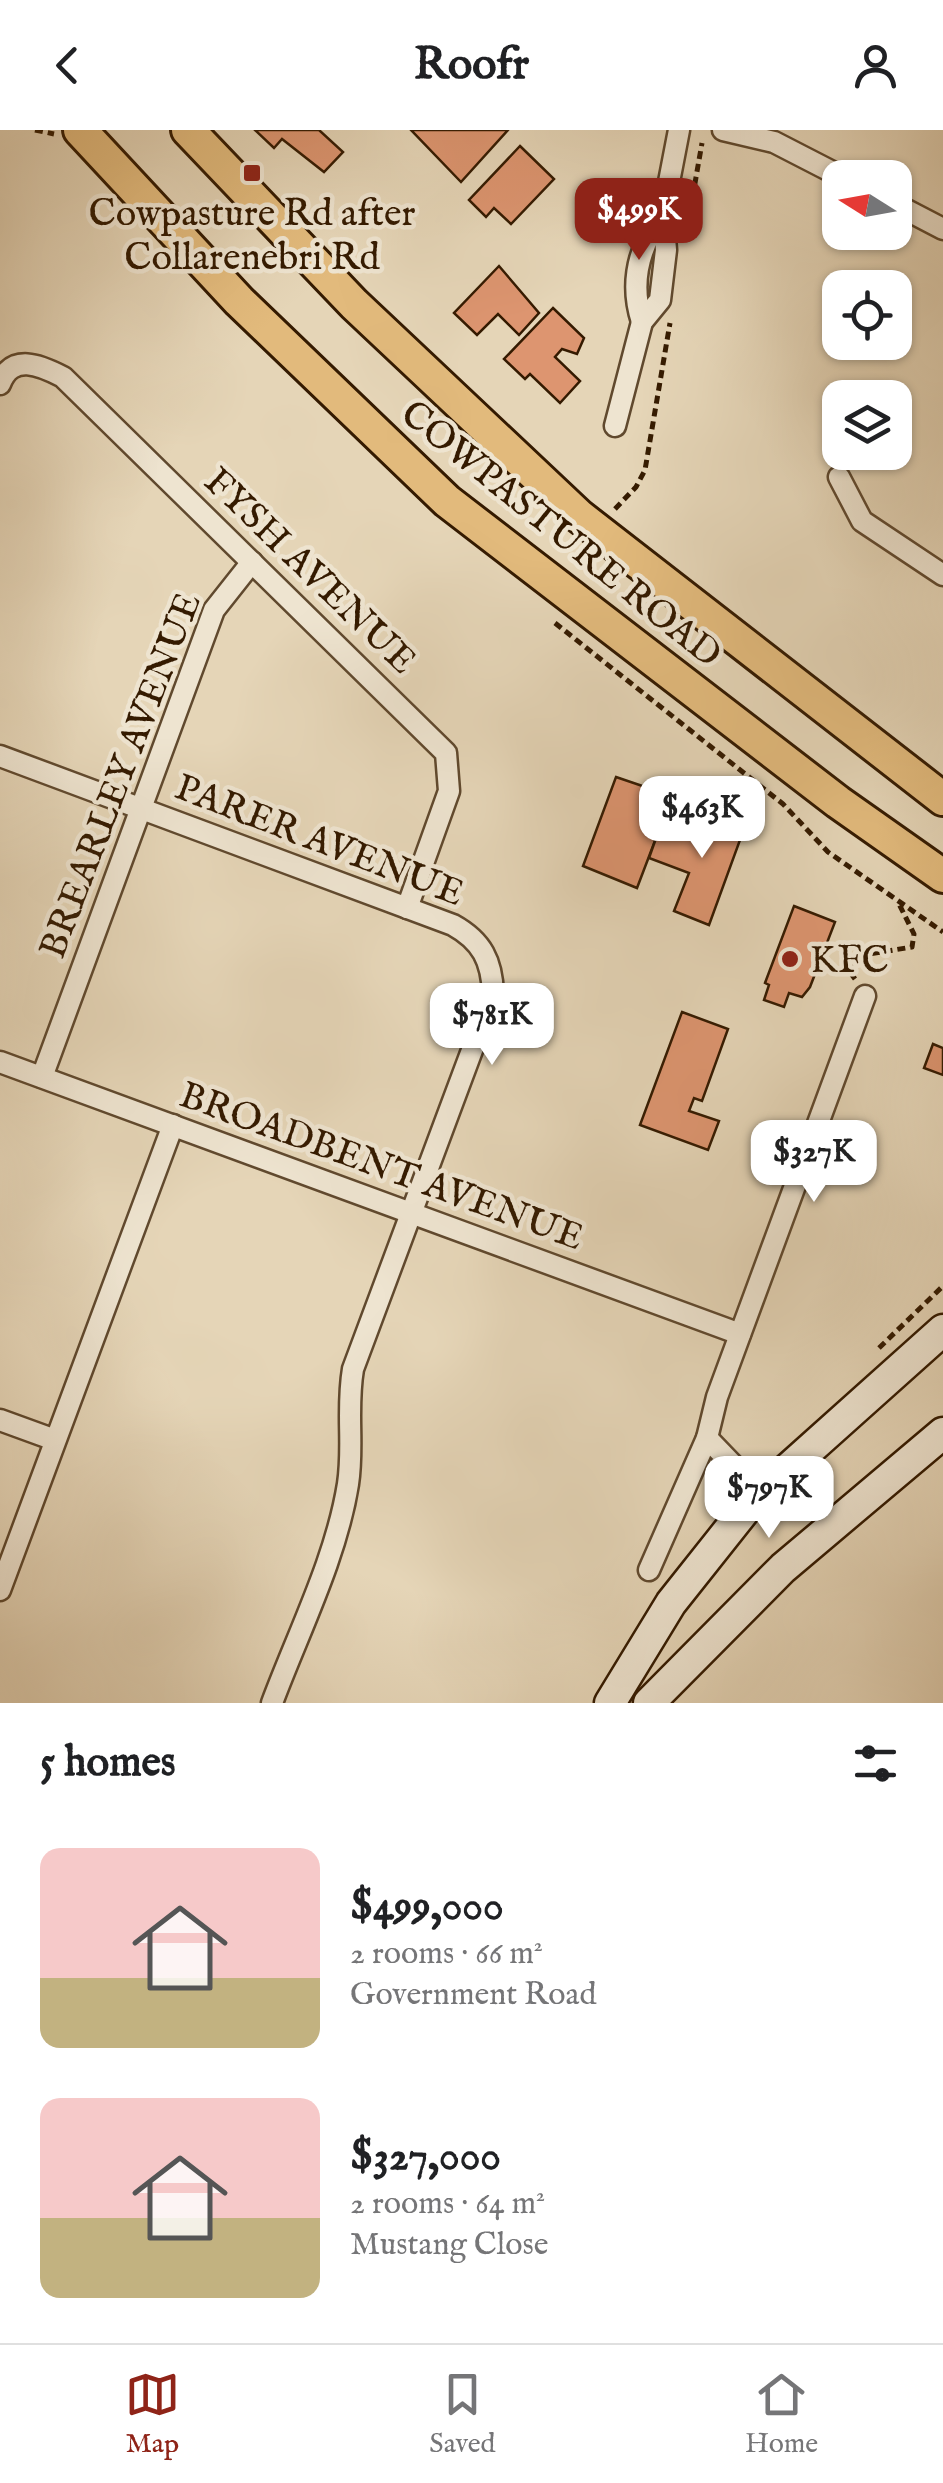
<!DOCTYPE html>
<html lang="en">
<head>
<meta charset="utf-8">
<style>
	:root { --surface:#fff; --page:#f6f6f6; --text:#202124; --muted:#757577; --line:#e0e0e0; --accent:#8f2418 }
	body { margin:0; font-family:"IM FELL English",serif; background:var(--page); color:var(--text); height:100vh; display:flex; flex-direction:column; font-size:38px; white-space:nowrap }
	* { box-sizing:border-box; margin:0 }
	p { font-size:32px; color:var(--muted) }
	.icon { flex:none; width:55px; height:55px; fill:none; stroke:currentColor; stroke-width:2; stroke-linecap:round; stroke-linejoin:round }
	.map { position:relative; height:1573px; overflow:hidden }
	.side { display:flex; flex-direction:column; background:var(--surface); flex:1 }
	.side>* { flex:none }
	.needle { width:65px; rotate:281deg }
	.controls { position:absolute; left:822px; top:30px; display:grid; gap:20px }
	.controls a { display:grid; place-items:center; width:90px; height:90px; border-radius:20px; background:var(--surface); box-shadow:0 2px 8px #0004; font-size:50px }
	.price { position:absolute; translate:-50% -85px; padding:0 22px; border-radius:20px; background:#fff; color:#222; font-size:32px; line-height:65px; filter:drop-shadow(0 2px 5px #0008) }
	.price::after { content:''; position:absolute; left:50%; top:60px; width:30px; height:22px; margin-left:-15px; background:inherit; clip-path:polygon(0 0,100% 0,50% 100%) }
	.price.on { background:var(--accent); color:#fff }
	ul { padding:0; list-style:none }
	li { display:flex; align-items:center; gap:30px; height:250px; padding:0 40px }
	li span { display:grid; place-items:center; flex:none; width:280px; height:200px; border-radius:20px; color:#555 }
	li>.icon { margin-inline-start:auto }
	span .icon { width:120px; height:120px; fill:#fffc; stroke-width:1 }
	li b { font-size:42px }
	h2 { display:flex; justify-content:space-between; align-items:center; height:120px; padding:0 40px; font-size:42px }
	header { display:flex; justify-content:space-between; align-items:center; height:130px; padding:0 40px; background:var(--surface); font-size:45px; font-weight:800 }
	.tab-bar { display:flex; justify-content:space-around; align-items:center; height:140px; border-top:2px solid var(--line); background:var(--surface); font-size:28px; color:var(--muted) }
	.tab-bar a { display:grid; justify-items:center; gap:5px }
	.tab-bar .on { color:var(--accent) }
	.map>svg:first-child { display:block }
</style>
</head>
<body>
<header><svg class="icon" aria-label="back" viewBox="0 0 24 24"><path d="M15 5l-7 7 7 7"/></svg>Roofr<svg class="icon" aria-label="person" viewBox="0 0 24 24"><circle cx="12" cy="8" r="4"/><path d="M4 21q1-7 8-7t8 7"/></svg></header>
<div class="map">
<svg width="943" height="1573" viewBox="0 0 943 1573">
	<rect width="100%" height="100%" fill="#e5d5b7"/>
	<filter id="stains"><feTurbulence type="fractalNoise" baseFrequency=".002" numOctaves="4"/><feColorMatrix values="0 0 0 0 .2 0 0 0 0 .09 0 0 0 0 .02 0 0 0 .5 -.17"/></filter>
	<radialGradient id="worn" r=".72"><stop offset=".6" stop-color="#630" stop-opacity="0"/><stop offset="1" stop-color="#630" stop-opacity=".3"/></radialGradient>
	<g fill="#dd9570" stroke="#341a00" stroke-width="2.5">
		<polygon points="255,0 319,0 343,22 324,42 282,9 274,18"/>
		<polygon points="411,0 508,0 461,52"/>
		<polygon points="520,16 554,49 511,94 494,78 486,87 469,70"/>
		<polygon points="499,136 539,183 519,205 498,184 477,205 454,183"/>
		<polygon points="553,178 584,208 577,224 562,219 555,227 580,251 560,273 530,244 525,249 504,229"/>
		<polygon points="616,647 672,666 637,758 583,736"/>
		<polygon points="714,674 748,688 709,795 674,781 689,743 649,728 660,697 700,712"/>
		<polygon points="794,776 835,792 810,857 802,867 789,863 784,877 764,870 769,855 765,853"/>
		<polygon points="682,882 728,899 702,971 694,968 689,981 719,991 708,1020 640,995"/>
		<polygon points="933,914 943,918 943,945 924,938"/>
	</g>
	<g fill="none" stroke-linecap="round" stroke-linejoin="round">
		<g stroke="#60492e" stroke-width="25">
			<g id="minor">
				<polyline points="723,0 774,12 844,48"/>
				<polyline points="895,74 943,99"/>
				<path d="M642 192C629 152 639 116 663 83"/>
				<path d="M0 254C12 223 40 235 63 247L446 623 449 661 407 778"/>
				<polyline points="615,296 642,192 660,170 666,120 663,83 679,0"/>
				<polyline points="839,347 862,391 943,445"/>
				<path d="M0 626 453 795C482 811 492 831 493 864L353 1239C346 1280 354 1315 348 1354 336 1429 298 1503 272 1573"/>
				<polyline points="0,932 740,1204"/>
				<polyline points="42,947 214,480 252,432"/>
				<polyline points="0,1290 55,1310"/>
				<polyline points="707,1308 760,1363"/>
				<polyline points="649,1440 707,1308 717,1267 865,866"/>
				<polyline points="0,1460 173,995"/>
			</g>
		</g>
		<g stroke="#341a00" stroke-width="35">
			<g id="secondary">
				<polyline points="610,1573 671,1473 752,1371 943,1200"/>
				<polyline points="649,1573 783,1438 943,1303"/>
			</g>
		</g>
		<g stroke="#341a00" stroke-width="38">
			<g id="primary">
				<polyline points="80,0 239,171 447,371 838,672 943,746"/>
				<polyline points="188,0 354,174 579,386 943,669"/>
			</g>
		</g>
		<g stroke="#341a00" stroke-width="5" stroke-dasharray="8 5" stroke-linecap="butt">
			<polyline points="35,0 54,4"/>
			<polyline points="688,93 702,13"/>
			<polyline points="615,379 636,357 645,340 670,193"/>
			<polyline points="555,493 783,674 828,722 943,802"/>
			<polyline points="855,849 849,841 869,824 912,817 914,804 898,772"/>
			<polyline points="879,1218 943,1156"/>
		</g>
		<use href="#minor" stroke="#eee4d0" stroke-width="20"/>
		<use href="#secondary" stroke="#eee4d0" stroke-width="30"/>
		<use href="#primary" stroke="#e2ba7c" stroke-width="32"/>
	</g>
	<g fill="#8f2418" stroke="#eee4d0" stroke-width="4">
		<rect x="242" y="33" width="20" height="20" rx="5"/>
		<circle cx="790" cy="829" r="10"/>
	</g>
	<g text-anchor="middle" stroke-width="9" stroke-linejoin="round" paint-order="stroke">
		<g font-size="38" fill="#341a00" stroke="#eee4d0">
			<text x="252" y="95">Cowpasture Rd after<tspan x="252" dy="44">Collarenebri Rd</tspan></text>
			<text x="810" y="842" text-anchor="start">KFC</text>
		</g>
		<g font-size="38" fill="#341a00" stroke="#eee4d0">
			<text transform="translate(562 403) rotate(39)" y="13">COWPASTURE ROAD</text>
			<text transform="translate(311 440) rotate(44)" y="13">FYSH AVENUE</text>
			<text transform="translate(119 645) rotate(-69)" y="13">BREARLEY AVENUE</text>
			<text transform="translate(320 709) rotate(21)" y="13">PARER AVENUE</text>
			<text transform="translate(382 1035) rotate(20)" y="13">BROADBENT AVENUE</text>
		</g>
	</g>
	<rect width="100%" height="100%" filter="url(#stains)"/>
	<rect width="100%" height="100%" fill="url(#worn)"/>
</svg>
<div class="controls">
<a><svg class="needle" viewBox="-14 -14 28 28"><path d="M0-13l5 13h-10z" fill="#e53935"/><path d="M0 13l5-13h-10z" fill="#757577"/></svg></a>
<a><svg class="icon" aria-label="locate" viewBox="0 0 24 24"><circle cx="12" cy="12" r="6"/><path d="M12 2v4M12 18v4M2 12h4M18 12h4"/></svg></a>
<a><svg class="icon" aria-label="layers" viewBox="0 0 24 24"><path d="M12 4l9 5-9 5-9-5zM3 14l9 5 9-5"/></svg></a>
</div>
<b class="price on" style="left:639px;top:133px">$499K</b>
<b class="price" style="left:702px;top:731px">$463K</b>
<b class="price" style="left:492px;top:938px">$781K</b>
<b class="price" style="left:814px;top:1075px">$327K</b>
<b class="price" style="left:769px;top:1411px">$797K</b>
</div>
<section class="side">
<h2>5 homes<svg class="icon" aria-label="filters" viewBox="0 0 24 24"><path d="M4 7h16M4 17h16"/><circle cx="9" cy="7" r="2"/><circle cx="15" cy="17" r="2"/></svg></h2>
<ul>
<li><span style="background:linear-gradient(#f6c9c9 65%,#c2b280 0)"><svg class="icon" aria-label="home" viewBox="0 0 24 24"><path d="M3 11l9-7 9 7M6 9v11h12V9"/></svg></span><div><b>$499,000</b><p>2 rooms · 66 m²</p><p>Government Road</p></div></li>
<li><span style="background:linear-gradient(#f6c9c9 60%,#c2b280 0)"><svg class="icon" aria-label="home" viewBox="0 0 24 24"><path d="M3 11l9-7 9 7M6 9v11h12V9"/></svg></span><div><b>$327,000</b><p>2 rooms · 64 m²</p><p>Mustang Close</p></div></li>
</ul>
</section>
<nav class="tab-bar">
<a class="on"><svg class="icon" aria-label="map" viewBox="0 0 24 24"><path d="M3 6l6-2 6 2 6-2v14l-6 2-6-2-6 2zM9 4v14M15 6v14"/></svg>Map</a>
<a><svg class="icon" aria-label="saved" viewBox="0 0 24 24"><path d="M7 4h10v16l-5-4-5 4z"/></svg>Saved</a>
<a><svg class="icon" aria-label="home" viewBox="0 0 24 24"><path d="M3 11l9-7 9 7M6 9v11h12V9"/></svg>Home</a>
</nav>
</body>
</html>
